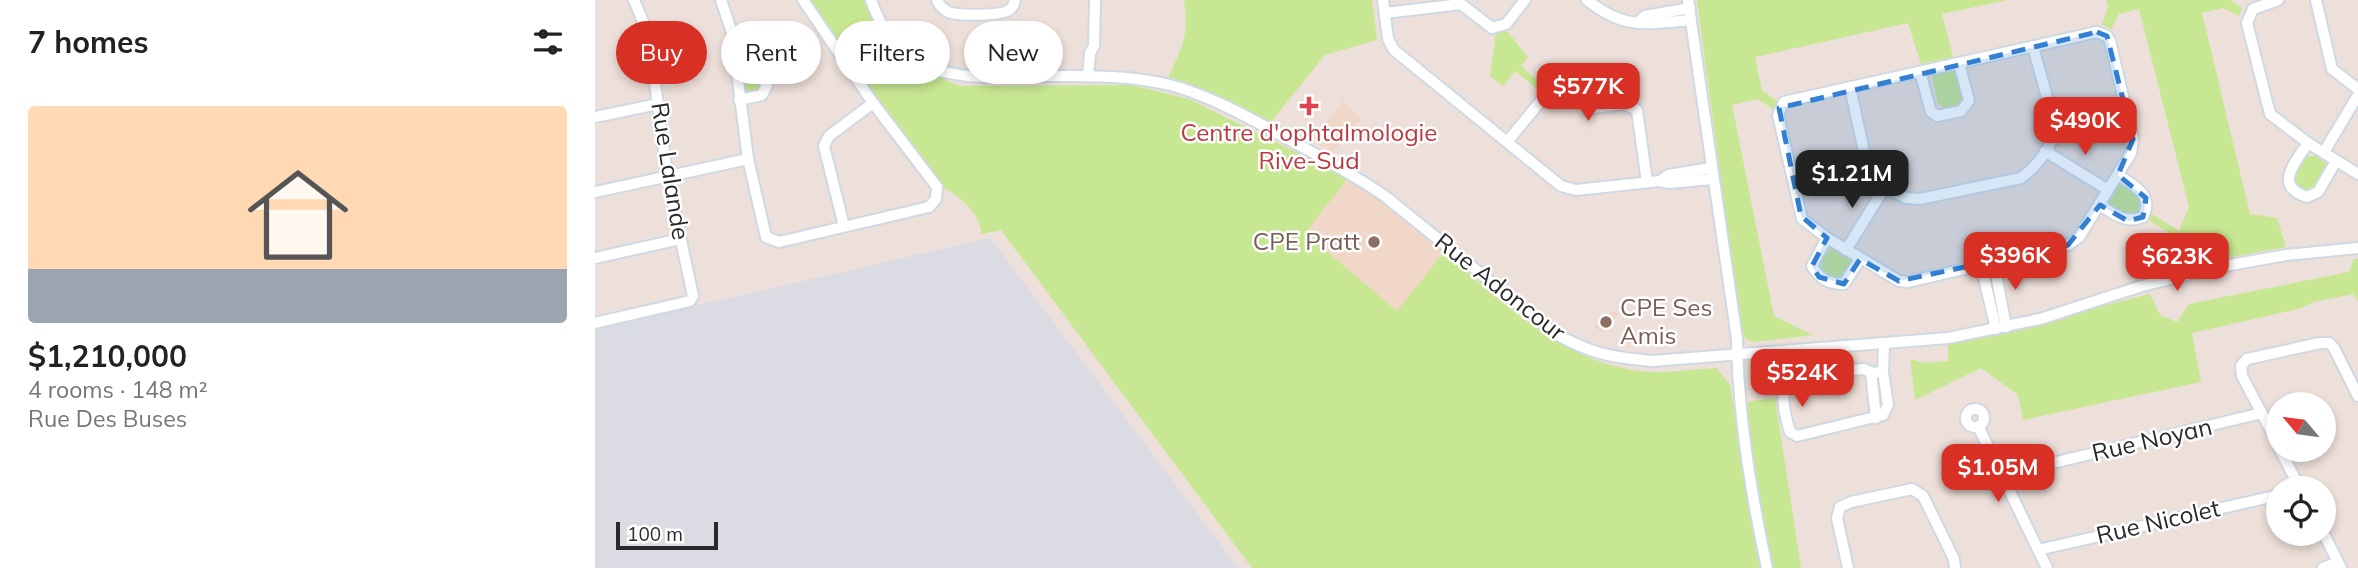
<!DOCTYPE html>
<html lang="en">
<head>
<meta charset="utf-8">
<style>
	:root { --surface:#fff; --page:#f2f2f2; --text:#222; --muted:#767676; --accent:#d93025 }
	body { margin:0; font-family:Mulish,sans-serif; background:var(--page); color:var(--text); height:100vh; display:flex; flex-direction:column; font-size:26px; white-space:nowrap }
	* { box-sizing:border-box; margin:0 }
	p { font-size:23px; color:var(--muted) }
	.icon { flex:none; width:38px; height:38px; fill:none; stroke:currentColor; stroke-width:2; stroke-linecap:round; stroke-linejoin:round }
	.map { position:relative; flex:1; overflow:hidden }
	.sheet { display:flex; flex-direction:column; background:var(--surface); width:595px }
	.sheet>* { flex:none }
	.hud { position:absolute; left:21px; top:21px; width:665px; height:63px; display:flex; gap:14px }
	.needle { width:46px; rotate:299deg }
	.buttons { position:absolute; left:1671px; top:392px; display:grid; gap:14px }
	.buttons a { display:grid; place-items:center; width:70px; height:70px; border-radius:50%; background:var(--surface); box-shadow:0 4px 10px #0003; font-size:35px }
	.scale { position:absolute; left:21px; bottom:18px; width:102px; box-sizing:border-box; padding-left:7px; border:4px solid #292929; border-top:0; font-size:19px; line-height:24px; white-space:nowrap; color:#292929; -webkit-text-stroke:5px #fff; paint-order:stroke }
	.price { position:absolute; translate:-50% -60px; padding:0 16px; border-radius:14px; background:var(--accent); color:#fff; font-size:23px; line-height:46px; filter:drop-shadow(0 2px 4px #0008) }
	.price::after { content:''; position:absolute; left:50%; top:42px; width:21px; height:16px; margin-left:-10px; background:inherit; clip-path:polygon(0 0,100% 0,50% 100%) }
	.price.current { background:#222; color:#fff }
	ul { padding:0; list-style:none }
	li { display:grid; align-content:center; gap:14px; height:371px; padding:0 28px }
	li span { display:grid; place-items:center; height:217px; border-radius:7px; color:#555 }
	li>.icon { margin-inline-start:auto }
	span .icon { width:126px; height:126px; fill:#fffc; stroke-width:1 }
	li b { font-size:30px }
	h2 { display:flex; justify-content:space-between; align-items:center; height:84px; padding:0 28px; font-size:30px }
	.tag { padding:0 24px; border-radius:32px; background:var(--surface); box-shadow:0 4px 10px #0003; font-size:24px; line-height:63px }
	.tag.current { background:var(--accent); color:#fff }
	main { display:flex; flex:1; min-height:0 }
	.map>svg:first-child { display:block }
</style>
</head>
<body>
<main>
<section class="sheet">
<h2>7 homes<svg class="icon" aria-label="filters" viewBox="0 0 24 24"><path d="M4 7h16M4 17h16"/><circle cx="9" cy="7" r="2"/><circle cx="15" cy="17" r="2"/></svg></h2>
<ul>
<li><span style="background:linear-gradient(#ffd9b3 75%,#9aa5b1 0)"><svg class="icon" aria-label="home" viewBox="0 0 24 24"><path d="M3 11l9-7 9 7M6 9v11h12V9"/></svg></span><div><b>$1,210,000</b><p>4 rooms · 148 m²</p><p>Rue Des Buses</p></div></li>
</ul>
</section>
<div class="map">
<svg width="1763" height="568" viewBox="0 0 1763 568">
	<rect width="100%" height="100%" fill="#eddfd9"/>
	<polygon fill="#dbdbe4" points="395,238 643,568 0,568 0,329"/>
	<g fill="#f0d7c7">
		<polygon points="748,101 767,118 738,152 716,141"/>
		<polygon points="753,178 779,193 849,252 802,311 709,233"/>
		<polygon points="1018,310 1023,314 1008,333 999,327"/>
	</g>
	<g fill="#c8e792">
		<path d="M211 0H273L290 40 302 51 319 64 364 86 536 85 594 99 753 178 710 233 802 311 849 252C908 302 965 361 1045 371 1069 374 1097 369 1121 368L1135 385 1138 404 1180 398 1206 568H657L406 230 387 234C384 212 364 194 344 186Z"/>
		<path d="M589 0H777L782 40 730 55 676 122 602 87 573 78C588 46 594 35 589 0Z"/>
		<polygon points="1102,0 1412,0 1347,14 1358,57 1326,64 1313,23 1160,57 1167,91 1184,102 1179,110 1163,99 1137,105 1179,316 1218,335 1160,342 1151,339 1146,331"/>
		<polygon points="1511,0 1635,0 1647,8 1644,16 1628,8 1607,13 1655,214 1682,218 1691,247 1587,266 1578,235 1550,218 1554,212 1584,231 1594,207 1544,9 1524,14 1516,29 1507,25 1513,7"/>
		<polygon points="911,30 933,57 926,66 950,88 947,93 920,71 908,86 895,76 901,32"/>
		<polygon points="137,33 172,85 167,95 144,100"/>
		<polygon points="1360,67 1370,99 1365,107 1352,110 1343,104 1337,75 1339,72"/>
		<path d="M1713 156H1721L1730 162 1733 168 1722 188 1711 192 1703 189C1695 177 1704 165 1713 156Z"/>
		<path d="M1528 182 1548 197 1546 210C1534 218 1520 213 1513 201L1514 196 1523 183Z"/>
		<path d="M1239 247 1254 254 1258 260 1249 276 1242 280C1237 278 1229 276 1227 271 1223 263 1233 251 1239 247Z"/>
		<polygon points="1759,259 1763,259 1763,302 1758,294 1718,302 1707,308 1597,333 1606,382 1428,420 1423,395 1386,368 1320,400 1315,359 1330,363 1353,361 1353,345 1555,294 1565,315 1582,322 1594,304 1754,272"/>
	</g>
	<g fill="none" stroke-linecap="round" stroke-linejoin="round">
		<g stroke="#cfd9e3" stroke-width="14">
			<g id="minor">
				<polyline points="126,0 137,33 153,159 171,237 184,242 334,207 341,199 342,187 278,103 208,0"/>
				<path d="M276 0C306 87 377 78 453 76 495 76 538 75 579 86 620 98 658 120 695 140 727 158 760 175 791 197L959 333C997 354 1014 357 1057 361L1353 338 1445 319 1547 286 1624 267 1691 255 1763 248"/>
				<path d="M342 0C344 5 347 9 353 12 363 16 406 16 414 10 419 6 418 6 420 0"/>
				<polyline points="788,0 793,39 799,50 966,186 981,190 1065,181 1074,183 1117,179"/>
				<path d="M992 0C1030 30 1050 24 1096 20"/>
				<path d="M1093 0 1142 339C1143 416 1156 494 1172 568"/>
				<polyline points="1683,0 1658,9 1652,23 1675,114 1713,143 1763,174"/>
				<polyline points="1721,0 1737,69 1763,89"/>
				<polyline points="790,13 866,4 897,28 911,24 930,0"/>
				<polyline points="1043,22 1050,16 1095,8"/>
				<polygon points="1502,32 1512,36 1515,41 1538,139 1536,153 1484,237 1473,245 1313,282 1304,281 1232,238 1207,219 1183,115 1189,102"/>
				<polyline points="138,35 172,85 167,95 144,100"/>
				<polyline points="1325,72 1336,112 1342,116 1366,111 1374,101 1364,63"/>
				<polyline points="493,76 495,53 499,46 500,0"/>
				<path d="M1255 87 1274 174 1290 187 1311 198 1325 199 1426 178C1439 168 1456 150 1458 133 1460 118 1442 64 1438 46"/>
				<polyline points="0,117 63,104"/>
				<polyline points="912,142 954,91 961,86 968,85 997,108 1029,104 1042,110 1052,182"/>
				<path d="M1713 143C1700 163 1678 186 1712 197L1723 192 1741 161"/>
				<polyline points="1450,151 1513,190"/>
				<polyline points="1729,152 1763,95"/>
				<polyline points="1065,181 1073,175 1116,168"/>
				<polyline points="0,192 153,159"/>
				<path d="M1505 205C1520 215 1530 224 1548 217 1559 195 1540 186 1523 175"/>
				<polyline points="249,226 229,146 234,136 278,103"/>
				<path d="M1232 238 1217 266C1225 279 1233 284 1249 284L1265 259"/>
				<polyline points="1251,250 1290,187"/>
				<polyline points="0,258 85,239"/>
				<polyline points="1399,263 1411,327"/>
				<polyline points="1386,265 1401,329"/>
				<polyline points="0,323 95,301 98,296 72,175 54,36 39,0"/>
				<polyline points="1276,372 1281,418"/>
				<path d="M1288 372 1278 373 1269 369 1197 376C1182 387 1190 416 1195 432L1202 436 1288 415 1293 405 1288 372 1289 344"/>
				<circle cx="1380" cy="418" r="9"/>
				<polyline points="1383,426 1452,568"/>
				<polyline points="1684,446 1647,376 1646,366 1652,359 1725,343 1734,343 1739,348 1763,396"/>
				<polyline points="1685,450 1705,488"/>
				<polyline points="1407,475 1667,413"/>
				<polyline points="1729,534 1746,568"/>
				<polyline points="1443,550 1684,495"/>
				<polyline points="1253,568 1242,518 1245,507 1256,502 1317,489 1328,496 1359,559 1360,568"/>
				<polyline points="1728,568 1743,562"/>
			</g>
		</g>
		<use href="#minor" stroke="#fff" stroke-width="10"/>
	</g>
	<path fill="#3280d4" fill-opacity="0.2" stroke="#3280d4" stroke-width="5" stroke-dasharray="14 9" stroke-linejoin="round" d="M1502 32 1512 36 1538 139 1523 175 1551 198 1548 217 1533 221 1505 205 1473 245 1304 281 1265 259 1249 284 1224 277 1217 266 1232 238 1206 216 1184 108Z"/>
	<path fill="#e0444e" stroke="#fff" stroke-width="2.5" d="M710.5 95.5h7v7h7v7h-7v7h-7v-7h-7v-7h7z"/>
	<g fill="#8d6e63" stroke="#fff" stroke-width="2.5">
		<circle cx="779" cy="242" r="7"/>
		<circle cx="1011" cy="322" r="7"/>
	</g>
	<g text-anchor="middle" stroke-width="5" stroke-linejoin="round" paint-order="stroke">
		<g font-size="24" fill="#be3a42" stroke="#fff">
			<text x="714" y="141">Centre d'ophtalmologie<tspan x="714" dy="28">Rive-Sud</tspan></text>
		</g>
		<g font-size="24" fill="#292929" stroke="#fff">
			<text transform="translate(75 171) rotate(81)" y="8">Rue Lalande</text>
			<text transform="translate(905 287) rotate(38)" y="8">Rue Adoncour</text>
			<text transform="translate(1557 440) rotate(-13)" y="8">Rue Noyan</text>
			<text transform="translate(1563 522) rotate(-13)" y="8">Rue Nicolet</text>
		</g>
		<g font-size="24" fill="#785e54" stroke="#fff" text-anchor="end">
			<text x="765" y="250">CPE Pratt</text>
			<text x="1025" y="316" text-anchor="start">CPE Ses<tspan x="1025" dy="28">Amis</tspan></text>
		</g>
	</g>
</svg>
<div class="buttons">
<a><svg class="needle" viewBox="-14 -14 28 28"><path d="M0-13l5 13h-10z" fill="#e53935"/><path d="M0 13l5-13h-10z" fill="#767676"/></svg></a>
<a><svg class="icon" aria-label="locate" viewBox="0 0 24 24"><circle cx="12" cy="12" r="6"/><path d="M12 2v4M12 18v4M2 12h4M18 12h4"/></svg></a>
</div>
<div class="scale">100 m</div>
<b class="price" style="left:993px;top:123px">$577K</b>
<b class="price" style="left:1490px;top:157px">$490K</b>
<b class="price current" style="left:1257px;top:210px">$1.21M</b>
<b class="price" style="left:1420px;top:292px">$396K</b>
<b class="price" style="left:1582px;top:293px">$623K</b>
<b class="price" style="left:1207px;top:409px">$524K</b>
<b class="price" style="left:1403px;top:504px">$1.05M</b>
<div class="hud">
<a class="tag current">Buy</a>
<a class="tag">Rent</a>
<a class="tag">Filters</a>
<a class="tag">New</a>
</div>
</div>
</main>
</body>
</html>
